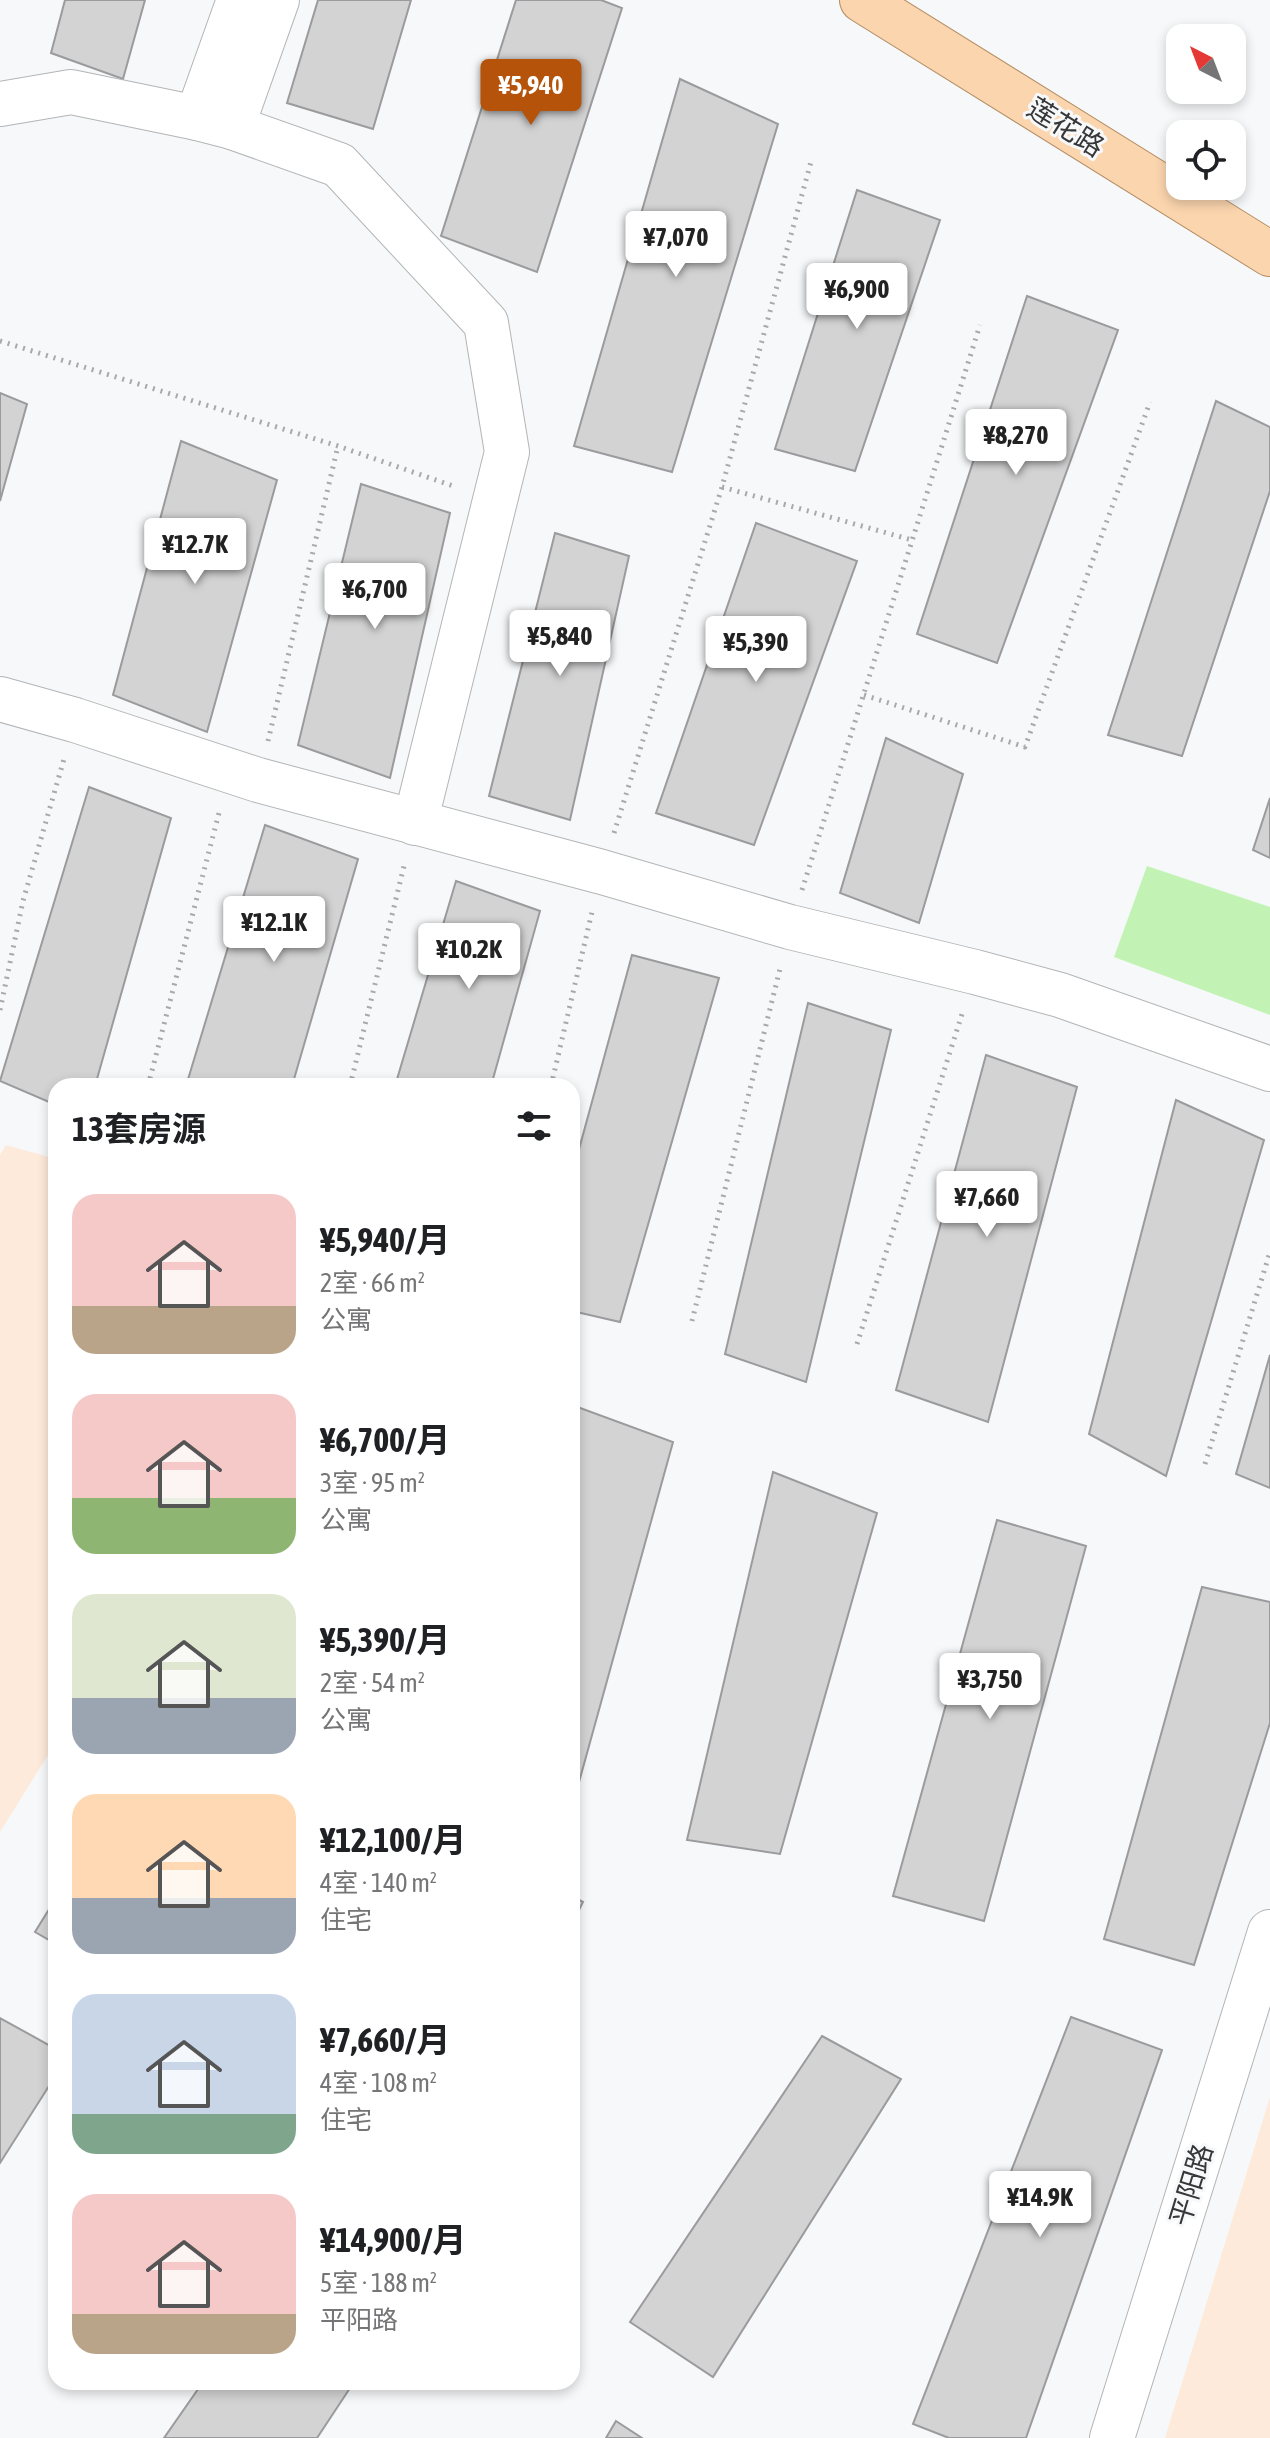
<!DOCTYPE html>
<html lang="zh">
<head>
<meta charset="utf-8">
<style>
	:root { --surface:#fff; --page:#f2f2f2; --text:#202124; --muted:#757577; --accent:#b45309 }
	body { margin:0; font-family:"Asap Condensed","Noto Sans SC",sans-serif; background:var(--page); color:var(--text); height:100vh; display:flex; flex-direction:column; font-size:30px; white-space:nowrap }
	* { box-sizing:border-box; margin:0 }
	p { font-size:26px; color:var(--muted) }
	.icon { flex:none; width:44px; height:44px; fill:none; stroke:currentColor; stroke-width:2; stroke-linecap:round; stroke-linejoin:round }
	.map { position:relative; flex:1; overflow:hidden }
	.sheet { position:absolute; left:48px; top:1078px; width:532px; height:1312px; display:flex; flex-direction:column; background:var(--surface); border-radius:24px; box-shadow:0 4px 12px #0003 }
	.sheet>* { flex:none }
	.needle { width:52px; rotate:318deg }
	.controls { position:absolute; left:1166px; top:24px; display:grid; gap:16px }
	.controls a { display:grid; place-items:center; width:80px; height:80px; border-radius:16px; background:var(--surface); box-shadow:0 4px 12px #0003; font-size:40px }
	.price { position:absolute; translate:-50% -68px; padding:0 18px; border-radius:8px; background:#fff; color:#222; font-size:26px; line-height:52px; filter:drop-shadow(0 2px 4px #0008) }
	.price::after { content:''; position:absolute; left:50%; top:48px; width:24px; height:18px; margin-left:-12px; background:inherit; clip-path:polygon(0 0,100% 0,50% 100%) }
	.price.current { background:var(--accent); color:#fff }
	ul { padding:0; list-style:none }
	li { display:flex; align-items:center; gap:24px; height:200px; padding:0 24px }
	li span { display:grid; place-items:center; flex:none; width:224px; height:160px; border-radius:24px; color:#555 }
	li>.icon { margin-inline-start:auto }
	span .icon { width:96px; height:96px; fill:#fffc; stroke-width:1 }
	li b { font-size:34px }
	h2 { display:flex; justify-content:space-between; align-items:center; height:96px; padding:0 24px; font-size:34px }
	.map>svg:first-child { display:block }
</style>
</head>
<body>
<div class="map">
<svg width="1270" height="2438" viewBox="0 0 1270 2438">
	<rect width="100%" height="100%" fill="#f6f8f9"/>
	<g fill="#feeada">
		<polygon points="6,1145 56,1159 56,1742 0,1832 0,1155"/>
		<polygon points="1270,2097 1270,2438 1165,2438"/>
	</g>
	<polygon fill="#c2f3b4" points="1147,866 1270,907 1270,1015 1114,957"/>
	<g fill="#d3d3d4" stroke="#9b9b9d" stroke-width="2">
		<polygon points="65,0 145,0 123,79 51,53"/>
		<polygon points="318,0 411,0 373,129 287,103"/>
		<polygon points="516,0 601,0 622,8 537,272 441,236"/>
		<polygon points="680,79 778,124 672,472 574,446"/>
		<polygon points="857,190 940,220 855,471 775,449"/>
		<polygon points="1027,296 1118,330 997,663 917,634"/>
		<polygon points="0,393 27,404 0,501"/>
		<polygon points="1216,401 1270,427 1270,491 1182,756 1108,735"/>
		<polygon points="181,441 277,480 207,732 113,695"/>
		<polygon points="361,484 450,513 390,778 298,745"/>
		<polygon points="756,523 857,561 754,845 656,813"/>
		<polygon points="555,533 629,556 570,820 489,796"/>
		<polygon points="886,738 963,774 919,923 840,893"/>
		<polygon points="89,787 171,818 95,1086 56,1086 56,1105 0,1081"/>
		<polygon points="1270,798 1270,858 1253,850"/>
		<polygon points="265,825 358,859 292,1086 186,1086"/>
		<polygon points="456,881 540,911 491,1086 395,1086"/>
		<polygon points="632,955 719,978 620,1322 572,1311 572,1175"/>
		<polygon points="808,1003 891,1030 806,1382 725,1354"/>
		<polygon points="986,1055 1077,1087 988,1422 896,1390"/>
		<polygon points="1176,1100 1264,1140 1166,1476 1089,1434"/>
		<polygon points="1270,1355 1270,1488 1236,1474"/>
		<polygon points="572,1405 673,1442 576,1793 572,1791"/>
		<polygon points="773,1472 877,1513 780,1854 687,1840"/>
		<polygon points="997,1520 1086,1546 984,1921 893,1896"/>
		<polygon points="1202,1587 1270,1602 1270,1723 1194,1965 1104,1939"/>
		<polygon points="572,1896 583,1902 572,1924"/>
		<polygon points="56,1898 56,1944 35,1932"/>
		<polygon points="1071,2017 1162,2050 1026,2438 949,2438 913,2424"/>
		<polygon points="0,2018 56,2049 56,2075 0,2163"/>
		<polygon points="822,2036 901,2079 713,2377 630,2322"/>
		<polygon points="203,2382 354,2382 317,2438 164,2438"/>
		<polygon points="616,2421 642,2438 606,2438"/>
	</g>
	<g fill="none" stroke-linecap="round" stroke-linejoin="round">
		<g stroke="#b3b5b6" stroke-width="46">
			<g id="minor">
				<polyline points="0,104 71,92 197,118 239,0"/>
				<polyline points="197,118 232,127 339,165 486,323 507,452 415,823"/>
				<polyline points="232,127 277,0"/>
				<polyline points="0,699 75,720 258,780 602,872 790,927 975,972 1060,995 1270,1069"/>
				<polyline points="1112,2438 1270,1932"/>
			</g>
		</g>
		<g stroke="#b48c62" stroke-width="46">
			<polyline id="major" points="862,0 1270,254"/>
		</g>
		<g stroke="#a8a9aa" stroke-width="5" stroke-dasharray="2 6" stroke-linecap="butt">
			<polyline points="0,341 338,446 456,487"/>
			<polyline points="722,487 912,540"/>
			<polyline points="864,695 1025,747 1150,402"/>
			<polyline points="268,741 338,446"/>
			<polyline points="614,833 722,487 812,158"/>
			<polyline points="802,890 980,325"/>
			<polyline points="0,1010 23,901 64,759"/>
			<polyline points="148,1086 220,809"/>
			<polyline points="350,1086 405,862"/>
			<polyline points="551,1086 592,912"/>
			<polyline points="692,1321 781,965"/>
			<polyline points="857,1344 963,1011"/>
			<polyline points="1205,1464 1270,1252"/>
		</g>
		<use href="#minor" stroke="#fff" stroke-width="44"/>
		<use href="#major" stroke="#fbd5ae" stroke-width="44"/>
	</g>
	<g text-anchor="middle" stroke-width="6" stroke-linejoin="round" paint-order="stroke">
		<g font-size="28" fill="#373738" stroke="#f6f8f9">
			<text transform="translate(1066 127) rotate(32)" y="10">莲花路</text>
			<text transform="translate(1191 2185) rotate(-73)" y="10">平阳路</text>
		</g>
	</g>
</svg>
<div class="controls">
<a><svg class="needle" viewBox="-14 -14 28 28"><path d="M0-13l5 13h-10z" fill="#e53935"/><path d="M0 13l5-13h-10z" fill="#757577"/></svg></a>
<a><svg class="icon" aria-label="locate" viewBox="0 0 24 24"><circle cx="12" cy="12" r="6"/><path d="M12 2v4M12 18v4M2 12h4M18 12h4"/></svg></a>
</div>
<b class="price current" style="left:531px;top:127px">¥5,940</b>
<b class="price" style="left:676px;top:279px">¥7,070</b>
<b class="price" style="left:857px;top:331px">¥6,900</b>
<b class="price" style="left:1016px;top:477px">¥8,270</b>
<b class="price" style="left:195px;top:586px">¥12.7K</b>
<b class="price" style="left:375px;top:631px">¥6,700</b>
<b class="price" style="left:560px;top:678px">¥5,840</b>
<b class="price" style="left:756px;top:684px">¥5,390</b>
<b class="price" style="left:274px;top:964px">¥12.1K</b>
<b class="price" style="left:469px;top:991px">¥10.2K</b>
<b class="price" style="left:987px;top:1239px">¥7,660</b>
<b class="price" style="left:990px;top:1721px">¥3,750</b>
<b class="price" style="left:1040px;top:2239px">¥14.9K</b>
<section class="sheet">
<h2>13套房源<svg class="icon" aria-label="filters" viewBox="0 0 24 24"><path d="M4 7h16M4 17h16"/><circle cx="9" cy="7" r="2"/><circle cx="15" cy="17" r="2"/></svg></h2>
<ul>
<li><span style="background:linear-gradient(#f6c9c9 70%,#b9a48a 0)"><svg class="icon" aria-label="home" viewBox="0 0 24 24"><path d="M3 11l9-7 9 7M6 9v11h12V9"/></svg></span><div><b>¥5,940/月</b><p>2室 · 66 m²</p><p>公寓</p></div></li>
<li><span style="background:linear-gradient(#f6c9c9 65%,#8fb573 0)"><svg class="icon" aria-label="home" viewBox="0 0 24 24"><path d="M3 11l9-7 9 7M6 9v11h12V9"/></svg></span><div><b>¥6,700/月</b><p>3室 · 95 m²</p><p>公寓</p></div></li>
<li><span style="background:linear-gradient(#dfe7d0 65%,#9aa5b1 0)"><svg class="icon" aria-label="home" viewBox="0 0 24 24"><path d="M3 11l9-7 9 7M6 9v11h12V9"/></svg></span><div><b>¥5,390/月</b><p>2室 · 54 m²</p><p>公寓</p></div></li>
<li><span style="background:linear-gradient(#ffd9b3 65%,#9aa5b1 0)"><svg class="icon" aria-label="home" viewBox="0 0 24 24"><path d="M3 11l9-7 9 7M6 9v11h12V9"/></svg></span><div><b>¥12,100/月</b><p>4室 · 140 m²</p><p>住宅</p></div></li>
<li><span style="background:linear-gradient(#c9d6e8 75%,#7fa58c 0)"><svg class="icon" aria-label="home" viewBox="0 0 24 24"><path d="M3 11l9-7 9 7M6 9v11h12V9"/></svg></span><div><b>¥7,660/月</b><p>4室 · 108 m²</p><p>住宅</p></div></li>
<li><span style="background:linear-gradient(#f6c9c9 75%,#b9a48a 0)"><svg class="icon" aria-label="home" viewBox="0 0 24 24"><path d="M3 11l9-7 9 7M6 9v11h12V9"/></svg></span><div><b>¥14,900/月</b><p>5室 · 188 m²</p><p>平阳路</p></div></li>
</ul>
</section>
</div>
</body>
</html>
